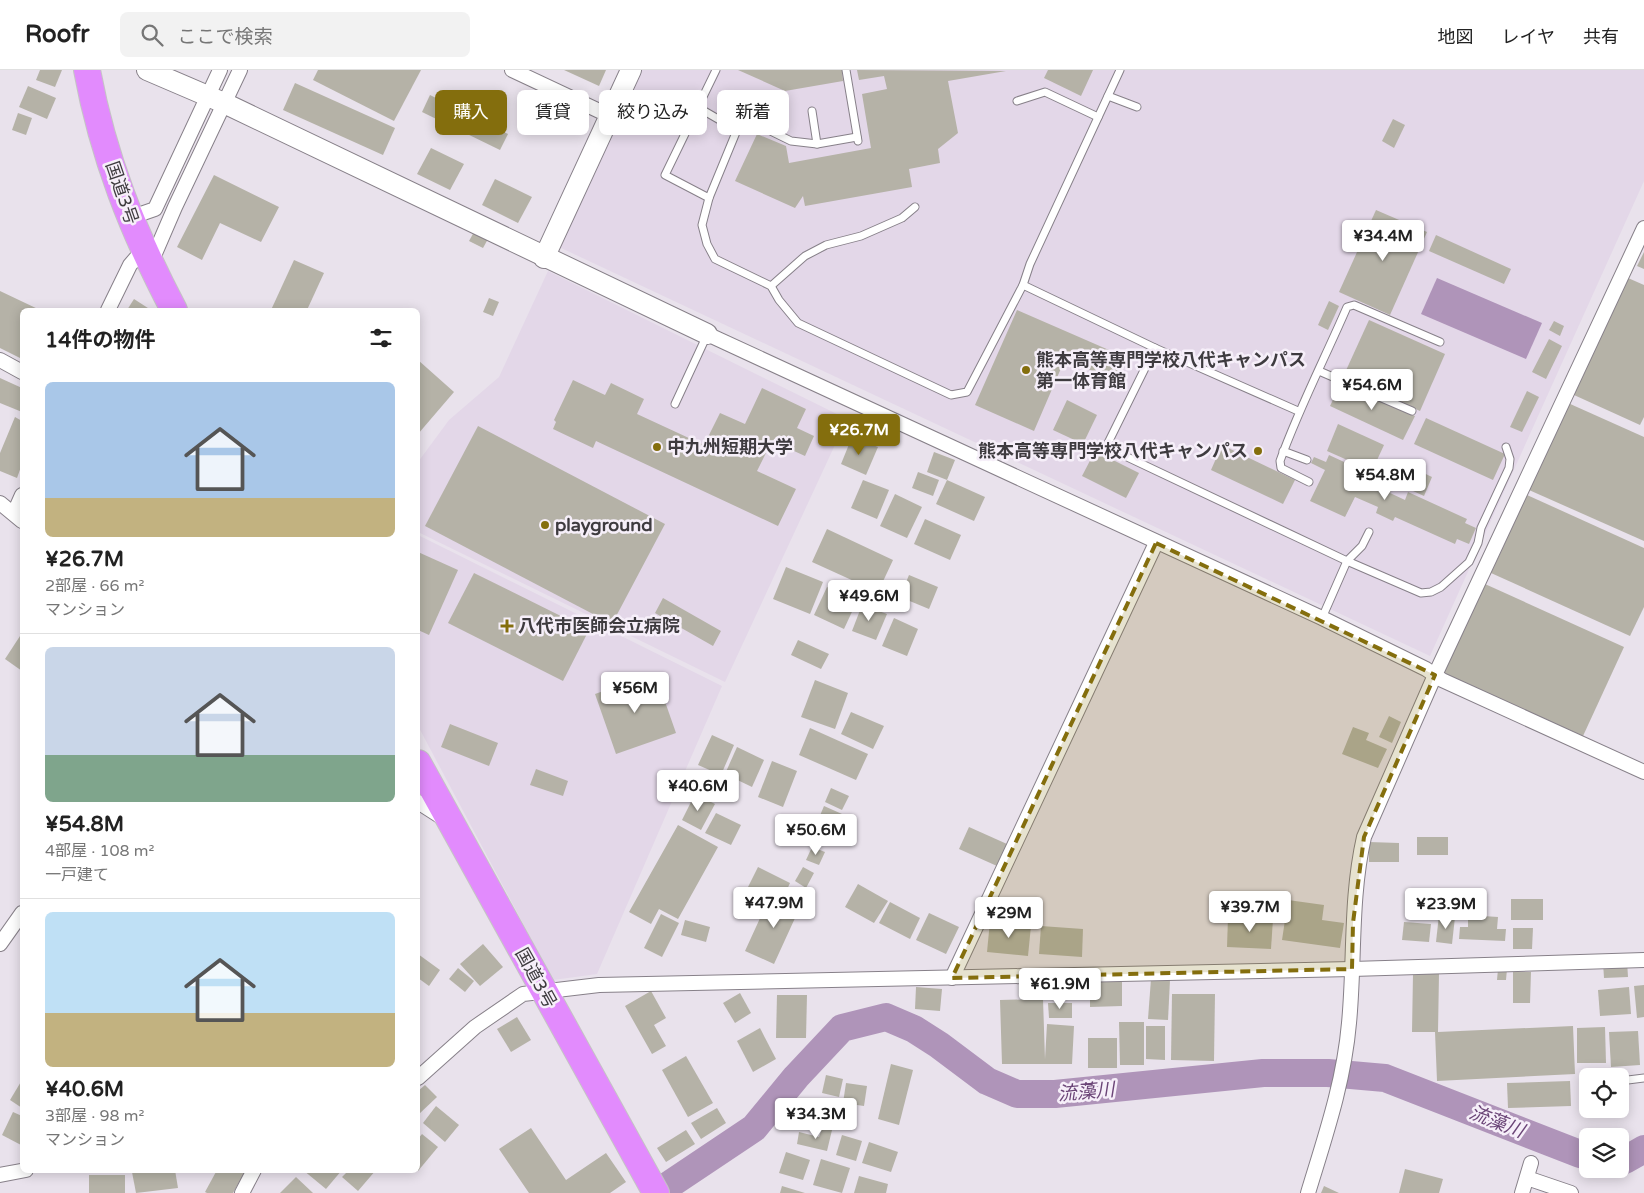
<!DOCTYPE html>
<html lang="ja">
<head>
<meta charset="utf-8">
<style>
	:root { --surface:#fff; --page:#f2f2f2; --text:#222; --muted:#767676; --line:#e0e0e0; --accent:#846e0d }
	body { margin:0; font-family:"Varela Round","Noto Sans JP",sans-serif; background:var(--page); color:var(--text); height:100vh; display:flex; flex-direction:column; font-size:19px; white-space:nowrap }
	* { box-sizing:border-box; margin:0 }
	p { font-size:16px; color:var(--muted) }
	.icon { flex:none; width:28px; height:28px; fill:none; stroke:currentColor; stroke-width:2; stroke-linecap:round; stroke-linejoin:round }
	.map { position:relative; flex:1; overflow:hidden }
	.drawer { position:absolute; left:20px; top:238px; width:400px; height:865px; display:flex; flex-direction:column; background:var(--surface); border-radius:8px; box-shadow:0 2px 12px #0003 }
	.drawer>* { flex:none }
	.hud { position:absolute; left:435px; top:20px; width:475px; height:45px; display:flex; gap:10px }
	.controls { position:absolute; left:1579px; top:998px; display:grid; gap:10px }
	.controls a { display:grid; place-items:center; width:50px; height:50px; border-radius:8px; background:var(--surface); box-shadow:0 2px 12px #0003; font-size:25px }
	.price { position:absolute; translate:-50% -42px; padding:0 11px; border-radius:5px; background:#fff; color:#222; font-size:16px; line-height:32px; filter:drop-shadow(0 1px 2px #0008) }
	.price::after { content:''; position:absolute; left:50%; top:30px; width:15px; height:11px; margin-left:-8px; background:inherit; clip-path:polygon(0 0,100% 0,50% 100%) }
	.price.active { background:var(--accent); color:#fff }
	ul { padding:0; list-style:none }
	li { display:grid; align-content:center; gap:10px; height:265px; padding:0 25px }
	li+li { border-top:1px solid var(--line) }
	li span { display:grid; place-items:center; height:155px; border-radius:8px; color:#555 }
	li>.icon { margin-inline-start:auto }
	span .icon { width:90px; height:90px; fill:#fffc; stroke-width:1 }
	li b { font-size:21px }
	h2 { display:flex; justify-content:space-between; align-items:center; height:60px; padding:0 25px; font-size:21px }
	.tag { padding:0 18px; border-radius:8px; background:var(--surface); box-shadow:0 2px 12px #0003; font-size:18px; line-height:45px }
	.tag.active { background:var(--accent); color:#fff }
	header { display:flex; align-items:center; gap:30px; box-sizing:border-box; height:70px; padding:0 25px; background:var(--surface); border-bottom:1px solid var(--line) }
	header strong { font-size:24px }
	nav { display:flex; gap:28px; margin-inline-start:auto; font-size:18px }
	.search { width:350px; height:45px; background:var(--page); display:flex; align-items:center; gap:12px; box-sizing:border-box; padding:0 18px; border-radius:8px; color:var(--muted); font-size:19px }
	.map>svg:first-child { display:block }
</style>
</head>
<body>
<header>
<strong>Roofr</strong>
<div class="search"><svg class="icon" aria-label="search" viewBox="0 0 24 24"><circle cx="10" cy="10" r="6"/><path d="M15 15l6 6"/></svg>ここで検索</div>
<nav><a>地図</a><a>レイヤ</a><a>共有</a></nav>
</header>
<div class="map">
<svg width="1644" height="1123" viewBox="0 0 1644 1123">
	<rect width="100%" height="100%" fill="#e9e2ec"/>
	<g fill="#e3d7e8">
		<polygon points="633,0 1644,0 1644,111 1430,586 559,177"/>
		<polygon points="548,201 847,349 725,612 418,462 418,392 449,350 499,307"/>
		<polygon points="418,465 722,616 597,904 553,910 418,656"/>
	</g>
	<polygon fill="#af94b9" points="1437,208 1542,253 1526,289 1421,244"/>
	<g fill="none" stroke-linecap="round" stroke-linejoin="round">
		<g stroke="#af94b9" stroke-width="28">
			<polyline points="1620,1090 1625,1090 1644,1079"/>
			<polyline points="657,1123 754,1058 796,1007 842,958 886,947 914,959 939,975 987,1011 1017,1024 1055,1024 1263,1003 1328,1003 1385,1008 1580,1084 1588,1085"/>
		</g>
	</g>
	<g fill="#b5b2a7">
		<polygon points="40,0 62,0 55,17 36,10"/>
		<polygon points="318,0 421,0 394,51 313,10"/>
		<polygon points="564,0 606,0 599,16"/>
		<polygon points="738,0 842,0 843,11 785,21"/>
		<polygon points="857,0 1006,1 948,11 958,63 938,79 940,93 909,99 912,117 805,136 803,126 795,138 735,111 757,64 786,76 789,93 871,78 862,24 887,19 884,6 859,10"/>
		<polygon points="1048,0 1093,0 1081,26 1044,8"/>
		<polygon points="295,13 395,58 383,85 283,40"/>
		<polygon points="28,16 56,28 47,49 19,37"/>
		<polygon points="430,25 508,64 500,80 422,42"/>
		<polygon points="18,43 32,48 26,65 12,60"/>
		<polygon points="1393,49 1405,55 1394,78 1382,71"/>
		<polygon points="431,78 464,94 450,120 417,104"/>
		<polygon points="214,105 279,137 261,172 220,153 202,190 177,177"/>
		<polygon points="495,109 532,127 518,153 482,135"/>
		<polygon points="1376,140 1427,162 1390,245 1339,222"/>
		<polygon points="474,162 488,169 483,178 469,171"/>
		<polygon points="1436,165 1511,199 1504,214 1429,181"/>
		<polygon points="1644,182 1644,199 1637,196"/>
		<polygon points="294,190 324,203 307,240 271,240"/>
		<polygon points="1628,208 1644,215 1644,347 1640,355 1574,325"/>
		<polygon points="0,221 40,240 22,240 22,289 0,278"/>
		<polygon points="489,228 499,232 493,246 483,242"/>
		<polygon points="134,229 151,240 127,240"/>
		<polygon points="1329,231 1339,236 1328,260 1318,255"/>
		<polygon points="1017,240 1125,287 1115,311 1065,289 1034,361 975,335"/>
		<polygon points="1369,250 1445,284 1420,341 1343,307"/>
		<polygon points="1554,251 1564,256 1560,266 1549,260"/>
		<polygon points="1549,269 1562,276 1546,309 1532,302"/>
		<polygon points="418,290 454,322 418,364"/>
		<polygon points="0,308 22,318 22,342 0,333"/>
		<polygon points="573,310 605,325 611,313 644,329 637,344 704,375 720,343 745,354 762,318 806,339 797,358 814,366 805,386 772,371 757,401 796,419 778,456 596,371 593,378 553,359 556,352 554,350"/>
		<polygon points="1342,311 1415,346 1403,370 1330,336"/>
		<polygon points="1527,321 1539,327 1522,362 1510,357"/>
		<polygon points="1067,330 1097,345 1083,374 1053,360"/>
		<polygon points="1568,333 1644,367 1644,471 1529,420"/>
		<polygon points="15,347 22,351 22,394 17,408 0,401 0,383"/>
		<polygon points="1426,348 1505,384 1493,410 1414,374"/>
		<polygon points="1338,354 1384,375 1372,401 1327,381"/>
		<polygon points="478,356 665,454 612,554 425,456"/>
		<polygon points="852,367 878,377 866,405 841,394"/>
		<polygon points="1222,375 1295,410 1283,434 1211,400"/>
		<polygon points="1095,381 1139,403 1126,428 1082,406"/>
		<polygon points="934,382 955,390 947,410 927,402"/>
		<polygon points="1329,385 1394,415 1390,423 1405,430 1408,422 1467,449 1465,453 1476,458 1469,474 1457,469 1455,474 1395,447 1393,451 1376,443 1378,437 1355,427 1345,447 1310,431 1325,400 1311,393 1314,387 1326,392"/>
		<polygon points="1409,396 1432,407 1424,426 1400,415"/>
		<polygon points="918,402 939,410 933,426 912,418"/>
		<polygon points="863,410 889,420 877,449 851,438"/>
		<polygon points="947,410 985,427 974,451 936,434"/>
		<polygon points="895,424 922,437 907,468 880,456"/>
		<polygon points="1527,425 1644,478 1644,537 1630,566 1491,503"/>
		<polygon points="925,449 961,465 950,490 914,474"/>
		<polygon points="827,459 893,490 878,522 812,492"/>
		<polygon points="418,482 458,500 429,565 418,560"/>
		<polygon points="786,497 823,512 810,544 773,529"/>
		<polygon points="474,503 589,560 563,611 448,553"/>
		<polygon points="909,505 938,517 929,539 900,527"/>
		<polygon points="1485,514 1624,577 1583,666 1444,603"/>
		<polygon points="827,517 857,531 844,559 814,545"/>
		<polygon points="663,528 721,561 713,576 655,543"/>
		<polygon points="862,535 887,544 876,570 852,561"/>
		<polygon points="894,548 918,559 907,586 882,576"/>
		<polygon points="22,563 22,601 5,589"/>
		<polygon points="798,570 829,584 821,599 791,585"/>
		<polygon points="655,603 676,663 616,684 595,624"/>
		<polygon points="815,610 848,623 835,659 801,647"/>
		<polygon points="851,642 884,656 873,679 841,664"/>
		<polygon points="1389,646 1401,652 1392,673 1379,667"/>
		<polygon points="450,654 498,673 489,696 441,677"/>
		<polygon points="1353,657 1369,663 1366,670 1387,679 1378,698 1342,684"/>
		<polygon points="810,658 868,684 856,710 799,685"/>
		<polygon points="712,665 734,675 721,705 698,695"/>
		<polygon points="737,677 764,690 752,717 725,704"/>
		<polygon points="772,691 797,701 783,737 758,727"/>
		<polygon points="536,699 568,711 563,726 530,715"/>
		<polygon points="831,718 849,726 842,740 825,732"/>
		<polygon points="695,724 715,734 701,760 682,750"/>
		<polygon points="824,736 842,744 831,770 813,762"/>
		<polygon points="716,743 741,755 731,775 705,763"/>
		<polygon points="678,755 718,777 678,849 659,839 651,854 629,842"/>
		<polygon points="969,757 1007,774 997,796 959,779"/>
		<rect x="1417" y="767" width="31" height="18"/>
		<polygon points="1369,772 1399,773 1399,792 1369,792"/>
		<polygon points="812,777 825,782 819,795 806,790"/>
		<polygon points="758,797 790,813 780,835 747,819"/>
		<polygon points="803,797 814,803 806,818 795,811"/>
		<polygon points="858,814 888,831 874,853 845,837"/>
		<polygon points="794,819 806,824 774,894 745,881 767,833 784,841"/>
		<polygon points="1441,826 1459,828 1457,842 1439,839"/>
		<rect x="1511" y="829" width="32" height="21"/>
		<polygon points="1288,830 1324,835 1322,850 1344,853 1340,878 1282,870"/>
		<polygon points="890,832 920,848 910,869 879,853"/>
		<polygon points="929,843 959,857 946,884 916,870"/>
		<polygon points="661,844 679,853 662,887 644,878"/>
		<polygon points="1439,845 1455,847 1452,874 1436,872"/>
		<polygon points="1468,845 1498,847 1497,859 1506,859 1505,871 1459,869 1460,857 1468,857"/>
		<polygon points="1228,847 1273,849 1271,879 1227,877"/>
		<polygon points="685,850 710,857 706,872 681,865"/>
		<polygon points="990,851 1031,856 1028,886 987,882"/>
		<polygon points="1404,852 1431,854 1429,872 1402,870"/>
		<polygon points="1041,856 1083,859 1082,887 1039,884"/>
		<polygon points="1513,858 1533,858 1532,879 1513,879"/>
		<polygon points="483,874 503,897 480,916 460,894"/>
		<polygon points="418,884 440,900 429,916 418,908"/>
		<polygon points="1627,891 1628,907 1604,908 1603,893"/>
		<polygon points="458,898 474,911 465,922 449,909"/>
		<polygon points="1498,899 1507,899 1506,910 1497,910"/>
		<polygon points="1513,902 1531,902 1530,933 1513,933"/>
		<polygon points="1413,904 1439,904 1438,962 1573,956 1575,1004 1437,1011 1435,962 1412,962"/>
		<polygon points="1151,909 1170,910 1168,950 1148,949"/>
		<polygon points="1090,912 1122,912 1122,936 1090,937"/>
		<polygon points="1644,915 1644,947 1637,948 1634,916"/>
		<polygon points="916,917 942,919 940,941 915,939"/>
		<polygon points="1629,917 1631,944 1600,946 1598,920"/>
		<polygon points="651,921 666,948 654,955 666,976 652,984 625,936"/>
		<polygon points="740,923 751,943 735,953 723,933"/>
		<polygon points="1172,924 1215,924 1214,991 1171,990"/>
		<polygon points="777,925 807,925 806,968 776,968"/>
		<polygon points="1043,929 1045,989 1047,954 1074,956 1072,994 1002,994 1000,930"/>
		<polygon points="1048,933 1072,933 1072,948 1049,948"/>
		<polygon points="517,947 531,970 511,982 497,959"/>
		<polygon points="1119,952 1144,952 1144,995 1120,995"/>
		<polygon points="1146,956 1165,956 1165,990 1146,989"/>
		<polygon points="1605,957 1606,993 1577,993 1577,958"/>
		<polygon points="760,958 776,989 753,1002 737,971"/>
		<polygon points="1638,961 1640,995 1611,997 1609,962"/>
		<rect x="1088" y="968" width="29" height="30"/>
		<polygon points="686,986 713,1033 688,1047 662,1000"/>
		<polygon points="891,994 913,1000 899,1055 878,1049"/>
		<polygon points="826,1005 843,1009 839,1027 822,1023"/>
		<polygon points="22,1010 22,1038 10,1030"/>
		<polygon points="1570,1011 1571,1036 1508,1038 1507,1013"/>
		<polygon points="846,1013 867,1016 864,1036 843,1033"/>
		<polygon points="425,1015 437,1027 418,1045 418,1021"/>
		<polygon points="436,1036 459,1055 445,1072 423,1053"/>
		<polygon points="717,1038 726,1053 701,1069 691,1053"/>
		<polygon points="13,1042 22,1046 21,1075 2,1065"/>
		<polygon points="531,1058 566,1110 606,1083 626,1112 610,1123 529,1123 499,1079"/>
		<polygon points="822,1058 832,1060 827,1081 797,1074 799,1062 819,1067"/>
		<polygon points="686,1060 695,1074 666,1092 657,1078"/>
		<polygon points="422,1064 438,1077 418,1101 418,1069"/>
		<polygon points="842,1065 862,1071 856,1091 836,1085"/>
		<polygon points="869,1072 898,1082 891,1102 862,1093"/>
		<polygon points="786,1082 810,1090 803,1110 779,1103"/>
		<polygon points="821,1089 850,1098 842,1123 813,1115"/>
		<polygon points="1405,1099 1443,1109 1439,1123 1399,1123"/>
		<polygon points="143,1100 175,1100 178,1118 136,1123 132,1102"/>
		<polygon points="217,1100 246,1100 233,1123 207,1123 205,1122"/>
		<polygon points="303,1100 342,1100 326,1119"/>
		<polygon points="349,1100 376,1100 358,1121 342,1107"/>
		<rect x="89" y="1105" width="36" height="18"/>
		<polygon points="859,1106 888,1114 886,1123 854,1123"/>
		<polygon points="296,1107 313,1123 280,1123"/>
		<polygon points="782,1116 805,1123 780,1123"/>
		<polygon points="1324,1116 1339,1123 1321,1123"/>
	</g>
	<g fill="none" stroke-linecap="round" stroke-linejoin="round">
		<g stroke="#878089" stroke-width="9">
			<g id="lane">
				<polyline points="846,0 858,71"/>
				<polyline points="1108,26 1137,37"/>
				<polyline points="1017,31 1045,22 1098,47"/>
				<polyline points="699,38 737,60 709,128 702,155 707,174 715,189 771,216 779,230 798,253 951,325 967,322 1023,215 1030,194 1120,0"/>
				<polyline points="812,41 817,74"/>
				<polyline points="737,60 742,47 791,71 817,74 857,67"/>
				<polyline points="709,128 665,105 716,0"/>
				<polyline points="1023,215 1155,278 1298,341"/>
				<polyline points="771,216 805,186 826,175 861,166 902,148 915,137"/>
				<polyline points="1155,278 1106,377 1347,491 1421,523 1431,522 1441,517 1469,492 1478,473 1481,458 1509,398 1510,389 1506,377"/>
				<polyline points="1319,301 1412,341"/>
				<polyline points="675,334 707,265"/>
				<polyline points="1283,381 1307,390"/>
				<path d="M1309 412 1281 398 1280 391C1299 338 1325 288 1347 237L1354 235 1440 272"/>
				<polyline points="1322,548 1347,491 1362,476 1369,462"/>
				<polyline points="1620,1011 1644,1008"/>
				<polyline points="1585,1015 1588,1015"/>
			</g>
		</g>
		<g stroke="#878089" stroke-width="16">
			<g id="street">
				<polyline points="512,0 610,46"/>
				<polyline points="129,148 155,139 220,0"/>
				<polyline points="150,195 175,137 240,0"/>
				<polyline points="108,240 130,195 143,180"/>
				<polyline points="707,264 1322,548 1426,599 1442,610 1644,702"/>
				<polyline points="0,290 22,302"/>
				<polyline points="0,433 22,451"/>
				<polyline points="14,443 22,425"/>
				<polyline points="418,732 443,748"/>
				<polyline points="0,874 22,843"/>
				<polyline points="952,908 1156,473"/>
				<polyline points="418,1008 475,957 523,924 599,915 1352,899 1644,890"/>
				<polyline points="0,1105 26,1100"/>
				<polyline points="1527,1108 1571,1123"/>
				<polyline points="242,1123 254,1100"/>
				<path d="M1308 1123C1325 1067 1344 1012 1349 953 1355 891 1350 829 1364 767L1435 605 1644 158"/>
				<polyline points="1522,1123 1531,1093"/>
			</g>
		</g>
		<g stroke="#878089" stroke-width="22">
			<g id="secondary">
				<polyline points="147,0 224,33 707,264"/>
				<polyline points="544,188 631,0"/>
			</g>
		</g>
		<g stroke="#c5c4c5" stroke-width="28">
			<g id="highway">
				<path d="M87 0C103 87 133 162 174 240"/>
				<polyline points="418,693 656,1123"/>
			</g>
		</g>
		<use href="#lane" stroke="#fff" stroke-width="7"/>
		<use href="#street" stroke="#fff" stroke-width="14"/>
		<use href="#secondary" stroke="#fff" stroke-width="20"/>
		<use href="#highway" stroke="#e28bfd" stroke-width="26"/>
	</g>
	<path fill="#846e0d" fill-opacity="0.2" stroke="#846e0d" stroke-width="4" stroke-dasharray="10 6" stroke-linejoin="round" d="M1156 473 1435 605 1364 767 1353 853 1352 899 952 908Z"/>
	<g fill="#846e0d" stroke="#f6eff9" stroke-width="2">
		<circle cx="1026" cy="300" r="5"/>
		<circle cx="657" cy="377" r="5"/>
		<circle cx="1258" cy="381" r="5"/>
		<circle cx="545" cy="455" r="5"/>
		<path d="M504.5 548.5h5v5h5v5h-5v5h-5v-5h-5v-5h5z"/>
	</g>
	<g text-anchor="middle" stroke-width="5" stroke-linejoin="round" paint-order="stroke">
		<g font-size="18" fill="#3e3b3f" stroke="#f6eff9">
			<text transform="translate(122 123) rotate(71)" y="6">国道3号</text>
			<text transform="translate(536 908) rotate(61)" y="6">国道3号</text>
		</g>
		<g font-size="18" font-weight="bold" fill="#3e3b3f" stroke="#f6eff9" text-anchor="start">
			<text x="1036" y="296">熊本高等専門学校八代キャンパス<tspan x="1036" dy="21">第一体育館</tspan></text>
			<text x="667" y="383">中九州短期大学</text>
			<text x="1248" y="387" text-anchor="end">熊本高等専門学校八代キャンパス</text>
			<text x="555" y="461">playground</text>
			<text x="518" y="562">八代市医師会立病院</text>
		</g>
		<g font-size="19" font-style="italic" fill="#6b4577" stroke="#f6eff9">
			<text transform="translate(1086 1021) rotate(-5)" y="7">流藻川</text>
			<text transform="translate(1497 1051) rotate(21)" y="7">流藻川</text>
		</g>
	</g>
</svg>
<div class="controls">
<a><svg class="icon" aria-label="locate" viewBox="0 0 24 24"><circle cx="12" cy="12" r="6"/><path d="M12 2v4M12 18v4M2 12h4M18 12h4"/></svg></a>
<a><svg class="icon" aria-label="layers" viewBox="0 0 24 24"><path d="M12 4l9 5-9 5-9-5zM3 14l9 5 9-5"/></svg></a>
</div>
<b class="price" style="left:1383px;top:192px">¥34.4M</b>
<b class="price" style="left:1372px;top:341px">¥54.6M</b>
<b class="price active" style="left:859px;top:386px">¥26.7M</b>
<b class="price" style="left:1385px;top:431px">¥54.8M</b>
<b class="price" style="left:869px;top:552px">¥49.6M</b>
<b class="price" style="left:635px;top:644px">¥56M</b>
<b class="price" style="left:698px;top:742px">¥40.6M</b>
<b class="price" style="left:816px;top:786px">¥50.6M</b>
<b class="price" style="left:774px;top:859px">¥47.9M</b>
<b class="price" style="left:1446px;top:860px">¥23.9M</b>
<b class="price" style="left:1250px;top:863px">¥39.7M</b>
<b class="price" style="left:1009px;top:869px">¥29M</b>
<b class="price" style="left:1060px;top:940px">¥61.9M</b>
<b class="price" style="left:816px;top:1070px">¥34.3M</b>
<div class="hud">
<a class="tag active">購入</a>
<a class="tag">賃貸</a>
<a class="tag">絞り込み</a>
<a class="tag">新着</a>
</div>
<section class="drawer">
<h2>14件の物件<svg class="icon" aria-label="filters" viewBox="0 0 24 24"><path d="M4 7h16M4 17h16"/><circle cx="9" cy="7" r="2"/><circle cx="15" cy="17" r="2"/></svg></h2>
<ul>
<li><span style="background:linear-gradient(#a9c7e8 75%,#c2b280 0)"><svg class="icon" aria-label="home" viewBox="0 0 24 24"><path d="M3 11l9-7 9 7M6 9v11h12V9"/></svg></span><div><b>¥26.7M</b><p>2部屋 · 66 m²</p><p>マンション</p></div></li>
<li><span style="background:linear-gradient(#c9d6e8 70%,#7fa58c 0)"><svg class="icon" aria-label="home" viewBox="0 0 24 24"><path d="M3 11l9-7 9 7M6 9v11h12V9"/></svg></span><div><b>¥54.8M</b><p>4部屋 · 108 m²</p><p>一戸建て</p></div></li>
<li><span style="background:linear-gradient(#bfe0f5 65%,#c2b280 0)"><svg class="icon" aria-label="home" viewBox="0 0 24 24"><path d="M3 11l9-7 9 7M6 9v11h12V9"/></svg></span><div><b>¥40.6M</b><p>3部屋 · 98 m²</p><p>マンション</p></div></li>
</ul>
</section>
</div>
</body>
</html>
